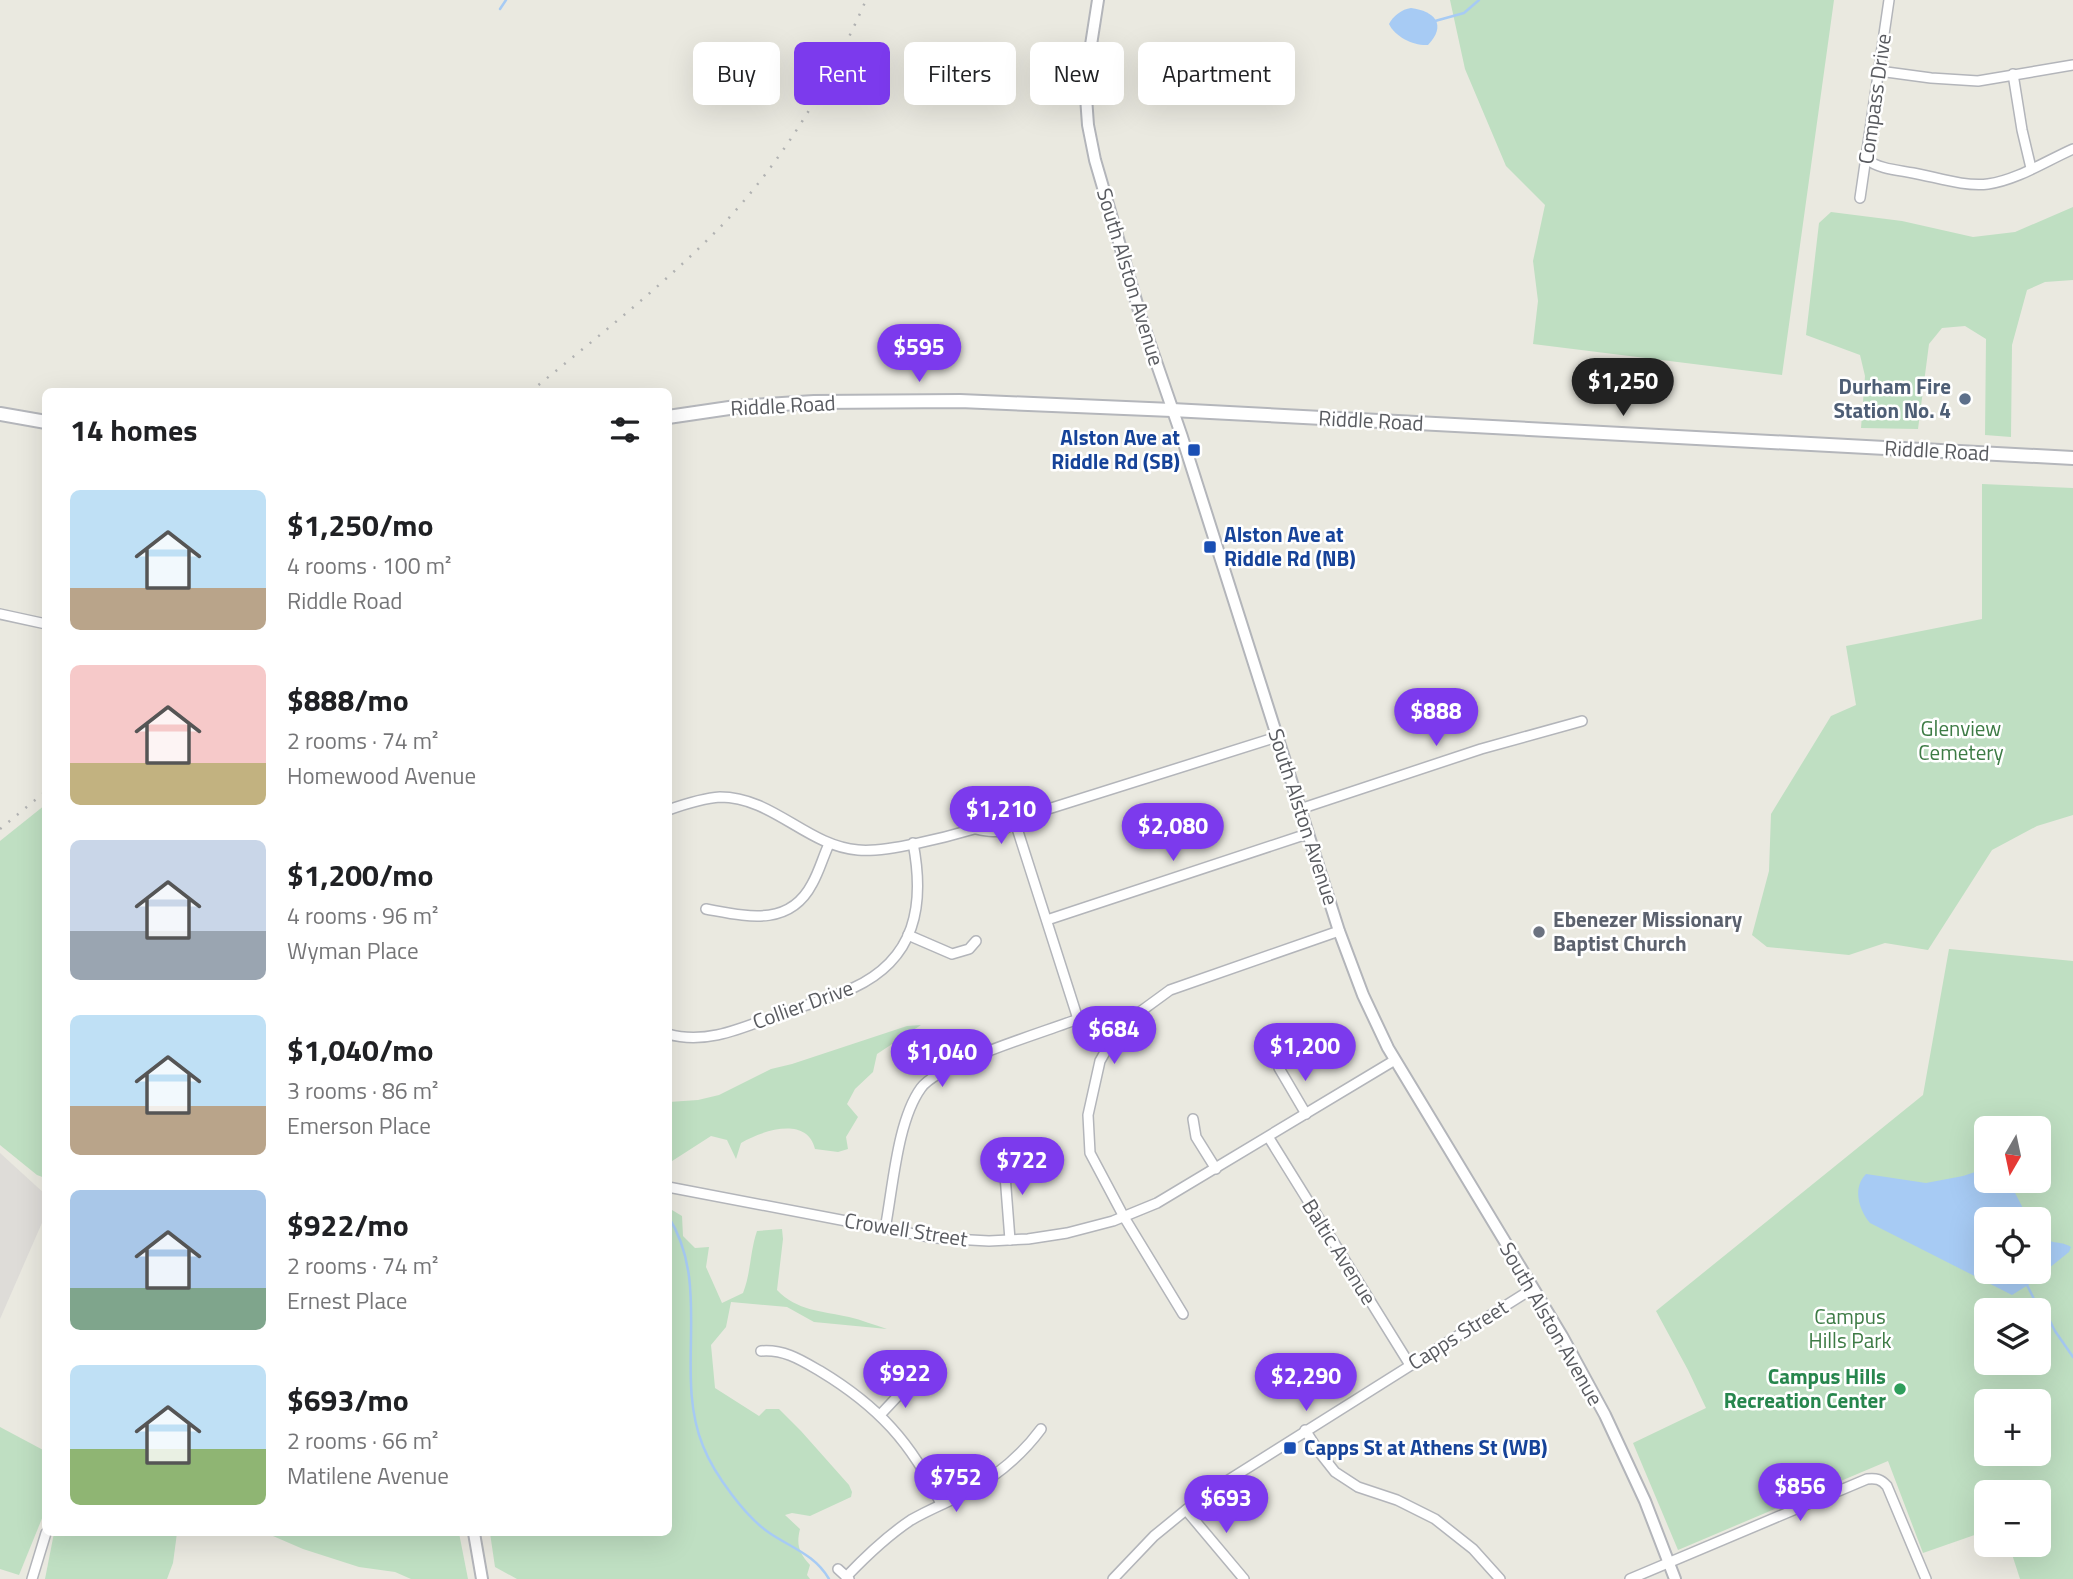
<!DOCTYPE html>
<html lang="en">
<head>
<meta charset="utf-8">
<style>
	:root { --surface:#fff; --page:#f6f6f6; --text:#202124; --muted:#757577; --accent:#7c3aed }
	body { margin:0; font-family:"Titillium Web",sans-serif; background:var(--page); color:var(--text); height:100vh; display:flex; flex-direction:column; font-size:26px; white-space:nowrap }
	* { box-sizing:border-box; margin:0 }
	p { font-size:23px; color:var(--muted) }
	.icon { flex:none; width:38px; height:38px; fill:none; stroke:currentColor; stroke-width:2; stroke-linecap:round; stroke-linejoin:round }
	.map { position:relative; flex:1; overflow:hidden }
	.side { position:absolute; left:42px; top:388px; width:630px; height:1148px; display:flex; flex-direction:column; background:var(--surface); border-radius:10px; box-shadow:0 7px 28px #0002 }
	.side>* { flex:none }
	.top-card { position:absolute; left:693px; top:42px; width:665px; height:63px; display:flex; gap:14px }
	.needle { width:46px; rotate:189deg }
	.tools { position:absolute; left:1974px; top:1116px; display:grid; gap:14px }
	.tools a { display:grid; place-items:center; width:77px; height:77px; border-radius:10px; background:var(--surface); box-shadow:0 7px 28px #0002; font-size:35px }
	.price { position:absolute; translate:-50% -60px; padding:0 16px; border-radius:24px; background:var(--accent); color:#fff; font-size:23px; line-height:46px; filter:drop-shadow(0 2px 4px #0008) }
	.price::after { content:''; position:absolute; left:50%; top:42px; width:21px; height:16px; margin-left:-10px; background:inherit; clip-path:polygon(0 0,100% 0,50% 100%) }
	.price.selected { background:#222; color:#fff }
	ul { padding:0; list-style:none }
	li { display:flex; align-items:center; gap:21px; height:175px; padding:0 28px }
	li span { display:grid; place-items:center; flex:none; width:196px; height:140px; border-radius:10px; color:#555 }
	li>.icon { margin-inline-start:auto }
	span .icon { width:84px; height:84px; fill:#fffc; stroke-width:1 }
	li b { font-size:30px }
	h2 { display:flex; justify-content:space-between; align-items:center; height:84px; padding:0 28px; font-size:30px }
	.pill { padding:0 24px; border-radius:10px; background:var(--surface); box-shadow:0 7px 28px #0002; font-size:24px; line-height:63px }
	.pill.selected { background:var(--accent); color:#fff }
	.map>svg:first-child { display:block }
</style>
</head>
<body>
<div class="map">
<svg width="2073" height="1579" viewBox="0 0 2073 1579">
	<rect width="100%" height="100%" fill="#eae9e0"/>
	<polygon fill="#dedcd8" points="0,1153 46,1195 45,1216 0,1319"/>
	<g fill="#bfdfc2" fill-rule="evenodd">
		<polygon points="1450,0 1834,0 1782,375 1533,344 1538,301 1533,261 1545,205 1506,166 1465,69"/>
		<polygon points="2073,207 2073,280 2045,282 2027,290 2012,345 2011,437 1985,435 1986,339 1965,326 1942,328 1929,344 1918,429 1861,428 1865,376 1860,355 1806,335 1819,223 1831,212 1902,221 1973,237 2015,232"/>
		<polygon points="1982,484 2073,488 2073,815 2037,826 1992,850 1928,950 1885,943 1849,955 1767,947 1752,935 1769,871 1771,814 1831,716 1856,705 1846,646 1982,619"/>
		<polygon points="45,805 45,1178 37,1175 0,1145 0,841"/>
		<path d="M1949 949 2073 961V1579H2020L2009 1545H2039V1493H1986V1531L1923 1553 1888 1461 1678 1550 1633 1443 1706 1408 1688 1370 1656 1311 1923 1095ZM1986 1129H2039V1181H1986ZM1986 1220H2039V1272H1986ZM1986 1311H2039V1363H1986ZM1986 1402H2039V1454H1986Z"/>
		<path d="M921 1025 877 1054 873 1072 855 1089 847 1104 858 1117 846 1137 848 1149 838 1152 815 1149C807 1115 761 1131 741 1143L736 1159 727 1140 711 1136 669 1163V1102L698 1100 719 1095 771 1069 792 1064 907 1026Z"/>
		<path d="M669 1202 672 1210 682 1216 683 1236 695 1248 709 1247 706 1267 722 1303 743 1293C751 1273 750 1251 757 1231L782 1229 783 1239 777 1290C797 1311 822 1311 849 1317 862 1320 874 1325 887 1329L814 1322 787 1307 731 1302 726 1327 711 1345 715 1388 759 1416 766 1409H779L801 1431 849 1485 852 1492 851 1497 810 1516 792 1513 785 1515 800 1529C796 1545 799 1553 810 1565L807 1575 810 1579H517L495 1567 490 1533H668Z"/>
		<polygon points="0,1427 45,1451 45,1511 19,1575 0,1569"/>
		<polygon points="54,1533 177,1533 173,1563 167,1579 45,1579"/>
		<polygon points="266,1533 459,1533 468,1579 411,1579 395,1572 359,1567 303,1549"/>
	</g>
	<g fill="#a7cbf4">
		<path d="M1411 8C1435 11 1447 25 1428 45 1414 46 1395 37 1389 24 1393 16 1402 9 1411 8Z"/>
		<path d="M1984 1169 1986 1170V1181L2010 1183 2029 1220H1986V1272H2039V1235C2048 1245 2061 1240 2071 1247L2069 1252 2028 1285 2012 1295 1870 1223C1859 1210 1852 1188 1866 1174L1926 1183 1963 1176Z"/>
	</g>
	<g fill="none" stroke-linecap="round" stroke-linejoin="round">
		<g stroke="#a7cbf4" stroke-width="2.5">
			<polyline points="500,9 506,0"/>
			<polyline points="1435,21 1464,13 1479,0"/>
			<path d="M668 1216C713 1286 673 1373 703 1446 714 1474 746 1518 771 1534 792 1548 815 1555 829 1579"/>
			<polyline points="2026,1283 2034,1299 2044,1309 2055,1331 2073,1357"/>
		</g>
		<g stroke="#b3b5ba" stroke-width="12">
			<g id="minor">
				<polyline points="1879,71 1931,78 1978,81 2073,65"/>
				<polyline points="2013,74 2022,130 2031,168"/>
				<path d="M1866 159C1879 169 1897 170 1913 173 1936 177 1964 187 1988 184 2017 180 2046 161 2073 149"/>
				<polyline points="1860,198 1889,0"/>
				<polyline points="0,614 46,624"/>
				<polyline points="1300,809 1481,749 1582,721"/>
				<path d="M668 810C685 804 703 798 720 797 773 797 807 846 858 850 885 853 947 837 974 829 993 824 992 817 1015 822"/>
				<polyline points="1015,822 1078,1019 1093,1038 1107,1048"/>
				<path d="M976 829C1004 836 1004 828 1026 816L1277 737"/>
				<path d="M706 909C745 916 789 928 812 884 819 872 823 857 829 844"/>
				<polyline points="1047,920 1307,834"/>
				<polyline points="908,935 952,954 969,949 976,941"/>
				<path d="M668 1034C706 1045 742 1028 777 1015 802 1006 829 999 853 988 916 959 925 905 913 843"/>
				<polyline points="1279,1068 1306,1114"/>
				<polyline points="1193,1119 1196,1137 1216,1169"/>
				<polyline points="1269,1138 1410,1365"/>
				<polyline points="1000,1159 1005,1175 1010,1240"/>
				<polyline points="668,1187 935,1238 989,1241 1028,1239 1067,1233 1113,1221 1157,1203 1395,1060"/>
				<path d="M885 1229C893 1188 897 1121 921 1088 939 1063 1045 1032 1078 1019"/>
				<polyline points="1183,1314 1124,1217 1090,1153 1088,1115 1100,1061 1113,1038 1133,1017 1170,990 1339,931"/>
				<path d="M761 1351C784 1349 801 1360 820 1371 878 1406 912 1443 941 1504"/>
				<polyline points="880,1415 909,1384"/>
				<polyline points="1305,1430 1320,1453 1335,1472 1358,1487 1397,1500 1435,1519 1473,1549 1500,1579"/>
				<polyline points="1186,1510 1244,1579"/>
				<polyline points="838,1569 849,1579"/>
				<path d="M846 1577C866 1556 887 1536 911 1520 928 1510 946 1503 964 1494 994 1478 1021 1456 1041 1429"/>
				<polyline points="32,1579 46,1533"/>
				<polyline points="1113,1579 1154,1536 1203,1496 1532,1289"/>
				<path d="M1630 1579 1867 1479C1876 1478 1881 1479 1887 1486L1926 1579"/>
			</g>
		</g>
		<g stroke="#b3b5ba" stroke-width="14">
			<g id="tertiary">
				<polyline points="1098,0 1086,77 1086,97 1088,125 1095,160 1142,321 1182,437 1339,931 1363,995 1388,1048 1562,1336 1605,1415 1645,1501 1675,1579"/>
				<polyline points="474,1533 482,1579"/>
			</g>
		</g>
		<g stroke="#b4b6bb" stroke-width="16">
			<g id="secondary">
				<polyline points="0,414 46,422"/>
				<polyline points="668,417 736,407 814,402 960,401 1172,410 2073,458"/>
			</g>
		</g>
		<use href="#minor" stroke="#fff" stroke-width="9"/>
		<use href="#tertiary" stroke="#fff" stroke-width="10"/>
		<use href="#secondary" stroke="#fff" stroke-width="12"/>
		<g stroke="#b1b2b2" stroke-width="2.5" stroke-dasharray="2 9" stroke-linecap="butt">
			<path d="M530 392C597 337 667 283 727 220 786 156 831 80 866 0"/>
			<polyline points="0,829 46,791"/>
		</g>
	</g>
	<circle fill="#5c6f8a" stroke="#fff" stroke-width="2.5" cx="1965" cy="399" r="7"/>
	<g fill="#1a4fb4" stroke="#fff" stroke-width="2.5">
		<rect x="1187" y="443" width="14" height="14" rx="3.5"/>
		<rect x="1203" y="540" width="14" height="14" rx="3.5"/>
		<rect x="1283" y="1441" width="14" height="14" rx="3.5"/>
	</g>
	<circle fill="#6b7280" stroke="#fff" stroke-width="2.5" cx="1539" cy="932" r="7"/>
	<circle fill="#2e9e5b" stroke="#fff" stroke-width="2.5" cx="1900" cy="1389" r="7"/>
	<g text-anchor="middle" stroke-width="5" stroke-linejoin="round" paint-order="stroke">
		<g font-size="21" fill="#595b60" stroke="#fff">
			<text transform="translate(1875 99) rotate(-82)" y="7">Compass Drive</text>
			<text transform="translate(1130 277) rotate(73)" y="7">South Alston Avenue</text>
			<text transform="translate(783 406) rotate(-3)" y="7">Riddle Road</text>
			<text transform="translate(1371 421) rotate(3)" y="7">Riddle Road</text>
			<text transform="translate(1937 451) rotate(3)" y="7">Riddle Road</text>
			<text transform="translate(1303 817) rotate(72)" y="7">South Alston Avenue</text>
			<text transform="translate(803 1005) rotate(-20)" y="7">Collier Drive</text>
			<text transform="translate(906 1230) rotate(9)" y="7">Crowell Street</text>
			<text transform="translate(1339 1252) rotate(58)" y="7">Baltic Avenue</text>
			<text transform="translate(1551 1324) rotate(60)" y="7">South Alston Avenue</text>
			<text transform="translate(1458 1335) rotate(-32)" y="7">Capps Street</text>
		</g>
		<g font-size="21" font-weight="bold" fill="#4e5e75" stroke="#fff" text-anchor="end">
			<text x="1951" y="394">Durham Fire<tspan x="1951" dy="24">Station No. 4</tspan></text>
		</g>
		<g font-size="21" font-weight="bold" fill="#164399" stroke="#fff" text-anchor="start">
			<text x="1180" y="445" text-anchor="end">Alston Ave at<tspan x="1180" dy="24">Riddle Rd (SB)</tspan></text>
			<text x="1224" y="542">Alston Ave at<tspan x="1224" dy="24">Riddle Rd (NB)</tspan></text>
			<text x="1304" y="1455">Capps St at Athens St (WB)</text>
		</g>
		<g font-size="21" fill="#3d7b45" stroke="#fff">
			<text x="1961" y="736">Glenview<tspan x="1961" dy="24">Cemetery</tspan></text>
			<text x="1850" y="1324">Campus<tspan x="1850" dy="24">Hills Park</tspan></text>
		</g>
		<g font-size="21" font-weight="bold" fill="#5b616d" stroke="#fff" text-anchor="start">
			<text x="1553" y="927">Ebenezer Missionary<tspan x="1553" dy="24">Baptist Church</tspan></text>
		</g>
		<g font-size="21" font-weight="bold" fill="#27864d" stroke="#fff" text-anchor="end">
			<text x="1886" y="1384">Campus Hills<tspan x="1886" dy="24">Recreation Center</tspan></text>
		</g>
	</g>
</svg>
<div class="tools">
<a><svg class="needle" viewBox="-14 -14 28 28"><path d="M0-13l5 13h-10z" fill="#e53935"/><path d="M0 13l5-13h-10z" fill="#757577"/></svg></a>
<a><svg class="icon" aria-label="locate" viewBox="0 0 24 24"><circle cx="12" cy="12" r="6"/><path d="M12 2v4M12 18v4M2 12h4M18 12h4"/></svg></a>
<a><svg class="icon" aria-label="layers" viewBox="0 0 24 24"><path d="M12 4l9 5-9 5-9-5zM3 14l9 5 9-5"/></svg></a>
<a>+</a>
<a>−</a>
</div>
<b class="price" style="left:919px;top:384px">$595</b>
<b class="price selected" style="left:1623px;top:418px">$1,250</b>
<b class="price" style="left:1436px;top:748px">$888</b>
<b class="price" style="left:1001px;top:846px">$1,210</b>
<b class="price" style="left:1173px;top:863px">$2,080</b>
<b class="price" style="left:1114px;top:1066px">$684</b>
<b class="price" style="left:1305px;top:1083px">$1,200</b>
<b class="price" style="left:942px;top:1089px">$1,040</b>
<b class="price" style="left:1022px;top:1197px">$722</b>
<b class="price" style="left:905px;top:1410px">$922</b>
<b class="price" style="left:1306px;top:1413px">$2,290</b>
<b class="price" style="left:956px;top:1514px">$752</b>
<b class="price" style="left:1800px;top:1523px">$856</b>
<b class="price" style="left:1226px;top:1535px">$693</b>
<div class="top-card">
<a class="pill">Buy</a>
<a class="pill selected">Rent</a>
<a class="pill">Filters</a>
<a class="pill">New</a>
<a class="pill">Apartment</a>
</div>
<section class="side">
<h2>14 homes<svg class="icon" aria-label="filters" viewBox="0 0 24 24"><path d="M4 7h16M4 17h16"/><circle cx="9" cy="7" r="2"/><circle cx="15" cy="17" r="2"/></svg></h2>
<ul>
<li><span style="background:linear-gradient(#bfe0f5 70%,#b9a48a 0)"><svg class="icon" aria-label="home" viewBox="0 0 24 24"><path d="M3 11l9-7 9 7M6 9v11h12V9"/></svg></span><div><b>$1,250/mo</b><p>4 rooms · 100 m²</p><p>Riddle Road</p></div></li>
<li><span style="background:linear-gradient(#f6c9c9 70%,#c2b280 0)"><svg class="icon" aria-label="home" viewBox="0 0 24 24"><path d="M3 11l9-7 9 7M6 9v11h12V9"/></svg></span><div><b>$888/mo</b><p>2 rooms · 74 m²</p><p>Homewood Avenue</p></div></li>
<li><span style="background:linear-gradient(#c9d6e8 65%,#9aa5b1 0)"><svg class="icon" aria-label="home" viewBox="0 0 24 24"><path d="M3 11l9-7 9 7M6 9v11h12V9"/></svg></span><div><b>$1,200/mo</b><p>4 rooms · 96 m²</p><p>Wyman Place</p></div></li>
<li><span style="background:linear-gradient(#bfe0f5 65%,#b9a48a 0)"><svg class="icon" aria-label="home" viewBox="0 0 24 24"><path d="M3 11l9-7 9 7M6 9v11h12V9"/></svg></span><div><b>$1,040/mo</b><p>3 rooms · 86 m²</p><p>Emerson Place</p></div></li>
<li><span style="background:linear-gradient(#a9c7e8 70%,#7fa58c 0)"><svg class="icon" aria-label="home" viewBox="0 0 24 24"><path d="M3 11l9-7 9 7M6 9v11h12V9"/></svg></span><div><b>$922/mo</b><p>2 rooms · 74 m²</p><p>Ernest Place</p></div></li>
<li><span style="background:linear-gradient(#bfe0f5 60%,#8fb573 0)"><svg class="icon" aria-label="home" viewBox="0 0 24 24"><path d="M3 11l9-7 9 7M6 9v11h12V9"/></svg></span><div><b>$693/mo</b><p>2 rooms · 66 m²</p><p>Matilene Avenue</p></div></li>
</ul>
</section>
</div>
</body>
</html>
